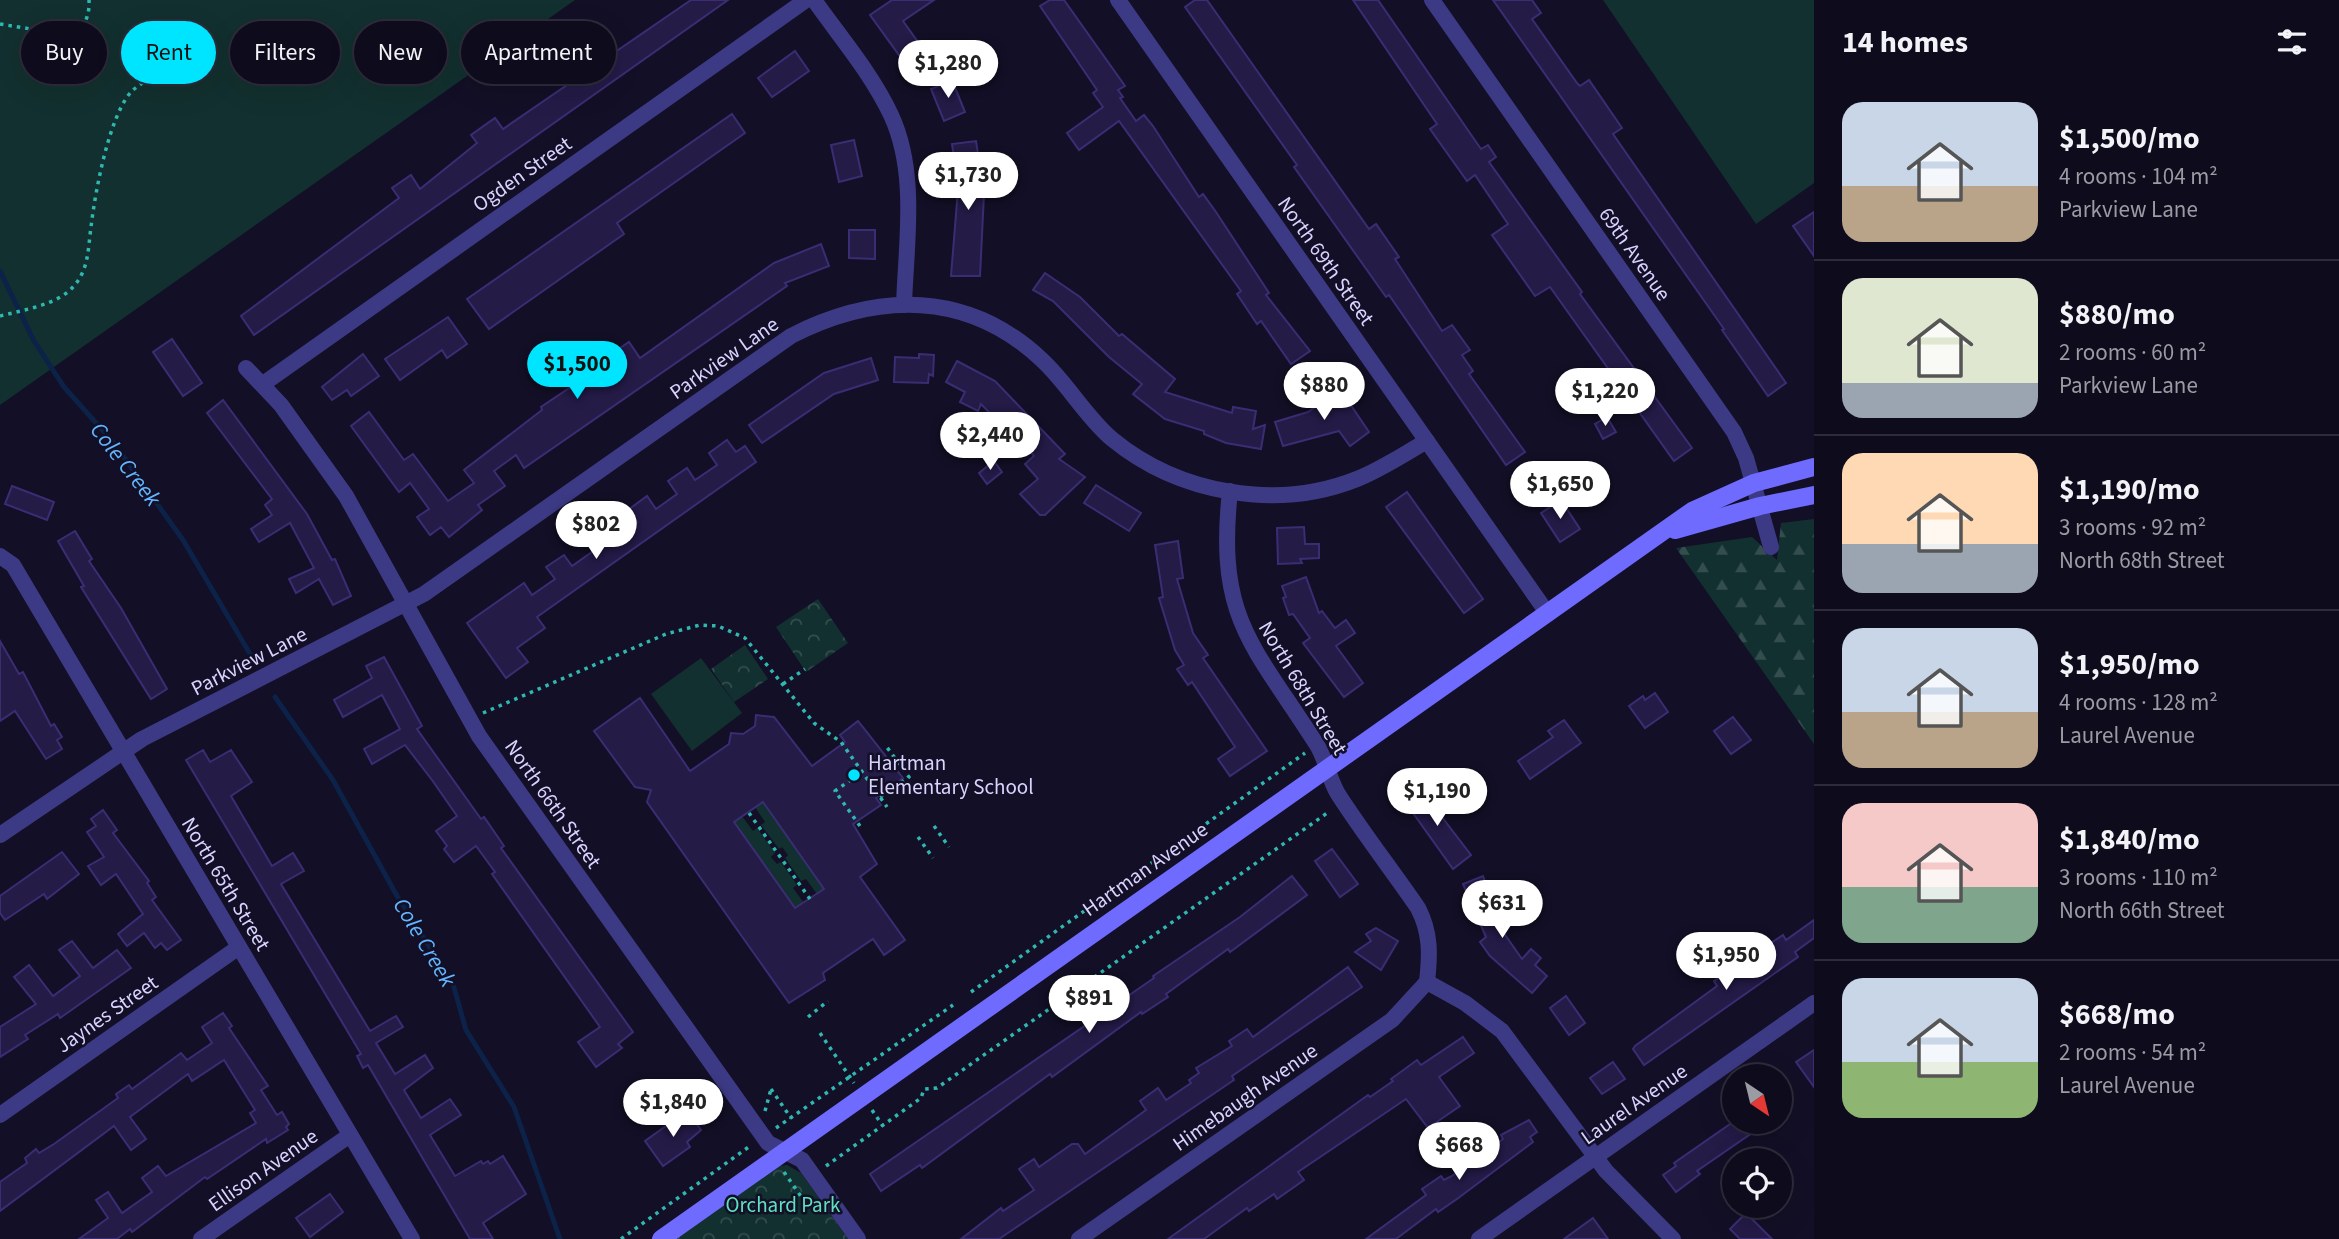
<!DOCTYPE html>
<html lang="en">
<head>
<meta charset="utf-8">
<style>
	:root { --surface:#0e0b1c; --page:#171425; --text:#f1f3f6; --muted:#9b9ba3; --line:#2e2b3b; --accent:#00e5ff }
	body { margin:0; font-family:"Source Sans 3",sans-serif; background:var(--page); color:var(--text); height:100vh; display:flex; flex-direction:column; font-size:26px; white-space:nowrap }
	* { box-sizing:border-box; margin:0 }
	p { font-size:23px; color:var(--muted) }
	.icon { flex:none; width:38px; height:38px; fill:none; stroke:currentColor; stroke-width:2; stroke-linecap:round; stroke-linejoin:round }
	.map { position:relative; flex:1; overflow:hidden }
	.details { display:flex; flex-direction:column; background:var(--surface); width:525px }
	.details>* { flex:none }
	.hud { position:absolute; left:21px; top:21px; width:665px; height:63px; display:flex; gap:14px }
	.needle { width:46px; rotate:145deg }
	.fabs { position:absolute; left:1722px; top:1064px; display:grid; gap:14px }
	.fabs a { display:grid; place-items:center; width:70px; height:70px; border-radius:50%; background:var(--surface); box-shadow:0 7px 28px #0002,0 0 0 2px var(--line); font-size:35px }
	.price { position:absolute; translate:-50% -60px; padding:0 16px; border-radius:24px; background:#fff; color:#222; font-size:23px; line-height:46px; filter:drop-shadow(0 2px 4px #0008) }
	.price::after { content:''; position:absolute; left:50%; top:42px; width:21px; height:16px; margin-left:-10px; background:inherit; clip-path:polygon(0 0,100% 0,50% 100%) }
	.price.on { background:var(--accent); color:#111 }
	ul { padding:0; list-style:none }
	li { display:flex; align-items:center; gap:21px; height:175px; padding:0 28px }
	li+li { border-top:2px solid var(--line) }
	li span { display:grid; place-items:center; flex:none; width:196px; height:140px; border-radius:21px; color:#555 }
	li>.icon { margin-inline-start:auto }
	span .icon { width:84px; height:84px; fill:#fffc; stroke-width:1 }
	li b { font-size:30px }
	h2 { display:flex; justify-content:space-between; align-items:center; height:84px; padding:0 28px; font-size:30px }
	.pill { padding:0 24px; border-radius:32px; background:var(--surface); box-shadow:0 7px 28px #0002,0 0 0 2px var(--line); font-size:24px; line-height:63px }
	.pill.on { background:var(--accent); color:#111 }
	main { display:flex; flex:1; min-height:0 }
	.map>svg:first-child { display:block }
</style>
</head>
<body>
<main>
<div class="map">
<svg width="1814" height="1239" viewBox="0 0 1814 1239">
	<defs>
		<pattern id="forest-firs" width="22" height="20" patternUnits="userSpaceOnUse" patternTransform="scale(1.75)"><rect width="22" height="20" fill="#12302f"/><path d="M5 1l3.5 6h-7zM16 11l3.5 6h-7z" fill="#344d4e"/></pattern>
		<pattern id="park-crowns" width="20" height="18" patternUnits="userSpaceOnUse" patternTransform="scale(1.75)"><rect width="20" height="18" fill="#12302f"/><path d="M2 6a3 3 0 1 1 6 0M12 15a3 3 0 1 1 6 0" fill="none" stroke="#344d4e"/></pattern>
	</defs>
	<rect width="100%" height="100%" fill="#130f26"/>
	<g fill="#12302f">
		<polygon points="0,0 575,0 0,405"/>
		<polygon points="1603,0 1814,0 1814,183 1756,224"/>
		<polygon points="701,658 742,713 692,751 651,694"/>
		<polygon points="763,802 824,889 817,894 806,879 801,881 785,858 788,855 782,847 779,849 761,825 765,822 755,807"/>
		<polygon points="742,816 753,831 757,828 775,853 771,857 777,864 781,862 797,885 793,888 804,903 795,909 734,822"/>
	</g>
	<polygon fill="url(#forest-firs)" points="1814,519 1814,744 1676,548 1752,537 1777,560 1781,523"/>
	<g fill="url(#park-crowns)">
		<polygon points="818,599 848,643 806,672 776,627"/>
		<polygon points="745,645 768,679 734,702 711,669"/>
		<polygon points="787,1165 801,1173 848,1239 676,1239 780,1166"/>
	</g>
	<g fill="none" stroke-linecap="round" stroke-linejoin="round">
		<g stroke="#0c2248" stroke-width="5">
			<polyline points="0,271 34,341 64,387 113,442 183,540 253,659"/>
			<polyline points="275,697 333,780 397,896 453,984 466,1030 514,1107 560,1239"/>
		</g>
	</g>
	<g fill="#241b47" stroke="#3b2d73" stroke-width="2" fill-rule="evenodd">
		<polygon points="691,0 728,0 254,335 241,316 399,198 392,188 411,175 420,189 477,143 471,135 495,118 503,129"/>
		<polygon points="892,0 934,0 903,21 923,49 904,62 870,15"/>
		<polygon points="1050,0 1064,0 1125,86 1118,90 1123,97 1120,98 1136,121 1144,115 1153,126 1199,197 1203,194 1216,212 1269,293 1266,295 1310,351 1291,364 1261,321 1257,324 1237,294 1241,291 1119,121 1079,150 1067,133 1103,107 1093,93 1097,90 1040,6"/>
		<polygon points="1195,0 1207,0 1369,229 1376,224 1399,257 1395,259 1442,331 1452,325 1470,350 1462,355 1473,371 1469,374 1525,452 1506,465 1389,295 1386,297 1294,167 1297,165 1185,7"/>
		<polygon points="1353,0 1378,0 1481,149 1488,145 1496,157 1489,162 1582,292 1580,294 1692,448 1674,461 1550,287 1535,296 1492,235 1508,224 1475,175 1467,181 1430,129 1437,124"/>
		<polygon points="1493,0 1532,0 1541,13 1532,19 1577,83 1580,86 1589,80 1622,128 1613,134 1786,383 1768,396 1722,330 1724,329"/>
		<polygon points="795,51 809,71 772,97 758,78"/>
		<polygon points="952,80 965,112 944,121 931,89"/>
		<polygon points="732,114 745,133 617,223 624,234 489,329 467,299"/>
		<polygon points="854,140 862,176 839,182 831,145"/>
		<polygon points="976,141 984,194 980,276 951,276 959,177 957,177 952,144"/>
		<polygon points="1814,212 1814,256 1793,226"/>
		<polygon points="849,230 875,230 875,259 849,258"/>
		<polygon points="821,244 829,266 785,283 787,286 524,468 516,455 494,471 505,486 478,505 482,510 449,537 441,527 430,535 417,517 429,509 410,483 399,492 351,426 369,412 404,460 413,454 448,501 474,483 464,470 542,410 541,407 620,354 617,350 629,342 640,358 774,263"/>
		<polygon points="1045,273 1080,297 1119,336 1122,334 1175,379 1165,392 1232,413 1233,407 1256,411 1253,429 1265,425 1261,449 1226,443 1204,434 1204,431 1165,419 1133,394 1142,384 1109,357 1053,301 1033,290"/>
		<polygon points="448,317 467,344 447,358 442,350 400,380 385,359"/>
		<polygon points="172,339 202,383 183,396 153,352"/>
		<polygon points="363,354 379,376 351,396 347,390 332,400 322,387"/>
		<polygon points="919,354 934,355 933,376 929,374 928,383 894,382 895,357 919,358"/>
		<polygon points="871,358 878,380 834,394 762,443 749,425 824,373"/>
		<polygon points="957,361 995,381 1065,454 1059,459 1085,477 1045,515 1040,515 1020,494 1038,479 1025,464 1034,456 1014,432 1011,435 981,404 978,411 960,402 965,392 946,382"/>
		<polygon points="1340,389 1369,432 1350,446 1339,431 1283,446 1275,422 1308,412"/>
		<polygon points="223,400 307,514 332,560 335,559 351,596 333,605 319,579 296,593 289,579 314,568 290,523 259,542 251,529 272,515 265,505 272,499 207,413"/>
		<polygon points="1607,417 1616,432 1603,439 1595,424"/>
		<polygon points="727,440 736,452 745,446 756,462 537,617 545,628 517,648 528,662 506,678 467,623 524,583 532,595 555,579 546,567 564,555 572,566 596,549 588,538 606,525 615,538 637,522 628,510 647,496 656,509 677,494 668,481 687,468 695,480 717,465 709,453"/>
		<polygon points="994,461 1002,472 987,484 979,473"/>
		<polygon points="1096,485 1141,513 1129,531 1084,503"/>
		<polygon points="12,486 54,502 47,520 5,504"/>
		<polygon points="1407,492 1483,599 1464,613 1386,507"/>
		<polygon points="1561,500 1580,529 1560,542 1541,513"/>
		<polygon points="1304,527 1305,544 1319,544 1319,558 1300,559 1302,563 1278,564 1277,528"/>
		<polygon points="75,531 92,559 89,561 121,608 167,689 151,699 81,587 84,586 58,541"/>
		<polygon points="1178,541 1183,578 1177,579 1193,633 1208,655 1203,658 1267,751 1230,776 1218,759 1235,747 1192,682 1188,685 1177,669 1184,665 1175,650 1159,598 1163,597 1155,545"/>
		<polygon points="1306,577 1319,613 1322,611 1335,628 1346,620 1355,633 1336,646 1363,683 1344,697 1303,643 1310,638 1293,614 1289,615 1283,598 1286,597 1282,586"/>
		<polygon points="0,641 19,674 23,672 51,726 54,724 62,737 57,740 62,749 46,759 15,711 0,721"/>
		<polygon points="384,657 422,726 417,729 481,819 484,817 504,846 501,848 633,1032 618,1044 622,1048 596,1067 578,1042 600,1027 492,874 495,872 476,846 454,862 444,849 447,846 436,831 457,816 432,780 405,745 372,764 364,749 400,729 382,695 343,717 334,700 372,678 366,666"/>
		<polygon points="1655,693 1668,712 1645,728 1629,706 1643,696 1645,700"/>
		<path d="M640 698 690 771 729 744 731 733 743 734 755 726 756 715 774 717 812 766 845 742 840 735 858 721 903 778 876 798 881 805 853 824 877 864 860 877 905 940 884 955 873 939 823 973 825 980 789 1003 647 802 651 790 635 787 594 731ZM763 802 824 889 795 908 734 822Z"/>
		<polygon points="1733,717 1751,740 1731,754 1714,731"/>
		<polygon points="1564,720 1581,743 1530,779 1518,761 1553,737 1548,731"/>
		<polygon points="203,750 210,762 231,750 252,782 231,796 272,866 293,853 304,871 281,884 370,1031 396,1016 403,1027 376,1043 395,1074 425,1055 433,1068 404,1090 421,1118 450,1099 461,1115 430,1135 455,1176 481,1161 483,1164 488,1161 490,1164 503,1156 526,1194 483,1223 493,1239 470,1239 368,1065 363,1068 357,1056 361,1054 186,760"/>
		<polygon points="1419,787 1471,855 1453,869 1403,799"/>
		<polygon points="103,810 117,830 113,833 149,881 147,883 156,897 152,900 181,940 167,950 161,943 155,948 144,933 127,946 118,934 143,914 116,874 101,885 88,866 104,857 87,832 96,826 91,819"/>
		<polygon points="1332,849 1358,884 1340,897 1315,861"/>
		<polygon points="62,852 79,874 47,899 44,894 5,920 0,913 0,896"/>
		<polygon points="1292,876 1307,895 1230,952 1228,949 1166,994 1168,997 1142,1014 1141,1012 1052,1077 1050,1074 922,1168 920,1165 881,1191 870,1174 1154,978 1153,976 1240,917"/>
		<polygon points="1483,876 1494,906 1487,909 1522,959 1531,949 1541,958 1535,965 1547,976 1532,993 1490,956 1480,942 1486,937 1463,884"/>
		<polygon points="1814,920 1814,938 1795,952 1798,957 1644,1065 1633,1049 1635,1046 1717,986 1714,981 1783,935 1786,940"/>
		<polygon points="1376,928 1398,941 1381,970 1355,952 1371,941 1366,934"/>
		<polygon points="72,941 93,968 117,950 131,968 60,1018 58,1014 25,1035 28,1039 0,1057 0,1027 36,1004 14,977 29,965 53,996 80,976 59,950"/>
		<polygon points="1348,967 1362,987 1232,1076 1234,1080 999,1239 961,1239 1001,1208 1003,1211 1034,1190 1019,1169 1034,1159 1039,1167 1072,1144 1078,1144 1085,1154 1146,1110 1140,1101 1158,1088 1166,1100 1191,1083 1189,1080 1199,1073 1196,1068 1232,1046 1229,1041 1247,1029 1253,1037"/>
		<polygon points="1566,996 1585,1023 1569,1035 1550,1008"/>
		<polygon points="223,1013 232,1026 229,1028 268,1086 261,1090 277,1115 282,1112 289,1124 286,1127 288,1130 267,1143 266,1139 207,1179 205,1177 132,1232 130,1229 117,1239 79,1239 108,1218 96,1200 108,1192 122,1213 152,1192 142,1178 158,1166 166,1176 256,1123 250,1113 255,1110 224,1060 192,1081 188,1074 130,1117 146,1139 131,1150 114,1126 0,1211 0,1182 27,1163 25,1158 36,1149 39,1153 54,1144 118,1098 116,1094 129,1085 132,1089 181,1053 187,1060 212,1043 202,1027"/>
		<polygon points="1463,1037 1474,1053 1439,1077 1460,1106 1428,1128 1406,1099 1298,1172 1304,1180 1277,1199 1274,1194 1249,1211 1247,1208 1204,1239 1168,1239 1368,1095 1370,1097 1393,1081 1391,1079 1417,1060 1421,1065"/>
		<polygon points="1814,1050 1814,1087 1796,1062"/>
		<polygon points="1613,1062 1625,1079 1602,1094 1590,1078"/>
		<polygon points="687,1111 701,1130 687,1142 690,1147 663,1166 645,1141"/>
		<polygon points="1529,1120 1537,1132 1530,1137 1533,1142 1457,1199 1438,1212 1436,1209 1396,1239 1366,1239 1426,1195 1422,1189 1441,1176 1444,1180 1452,1176 1503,1139 1501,1135"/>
		<polygon points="1733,1122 1768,1122 1697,1171 1700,1174 1676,1192 1663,1175 1676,1166 1674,1163"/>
		<polygon points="330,1194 343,1212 310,1237 296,1218"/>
		<polygon points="1746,1213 1772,1239 1740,1239 1730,1229"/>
		<polygon points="1593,1218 1608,1239 1564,1239"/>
	</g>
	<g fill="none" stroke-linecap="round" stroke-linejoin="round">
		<g stroke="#2fb8b0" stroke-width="3.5" stroke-dasharray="3.5 5" stroke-linecap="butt">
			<path d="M0 24 68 35C84 31 90 16 89 0"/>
			<path d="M0 316C23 310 57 305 73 287 89 270 88 248 91 227 95 193 109 115 132 91 142 81 196 51 210 44"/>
			<polyline points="783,684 805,669"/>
			<polyline points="483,713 666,634 700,625 718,626 745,638 814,723 841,742 887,807"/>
			<polyline points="880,797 909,777 886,746"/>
			<polyline points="749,813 810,899"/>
			<polyline points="860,826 835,791 862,772"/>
			<polyline points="934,826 949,847"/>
			<polyline points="918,837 933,858"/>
			<polyline points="971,992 1305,753"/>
			<polyline points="808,1017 828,1001"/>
			<polyline points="820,1033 854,1083"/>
			<polyline points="771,1089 791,1118"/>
			<polyline points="872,1110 883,1126"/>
			<polyline points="765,1111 771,1089"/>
			<polyline points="776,1128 953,1005"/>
			<polyline points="826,1166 921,1098 924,1089 937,1088 1330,811"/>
			<polyline points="784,1172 802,1198 813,1206"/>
			<polyline points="621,1239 750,1146"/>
		</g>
		<g stroke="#3d3a85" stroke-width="16">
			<path d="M814 0C840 37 872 74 891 115 918 173 906 243 904 305"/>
			<polyline points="1118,0 1548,614"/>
			<polyline points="1432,0 1734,432 1746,458 1771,547"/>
			<polyline points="246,368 281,405 346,496 479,736 768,1143 802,1160 858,1239"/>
			<polyline points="263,384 806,0"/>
			<path d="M1230 491C1216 620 1253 644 1317 745 1326 760 1329 779 1338 794 1363 833 1392 870 1418 908 1431 933 1430 955 1427 982"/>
			<polyline points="0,556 13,565 412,1239"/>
			<path d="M0 835 142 739 424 594 791 336C877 292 968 290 1042 360 1068 384 1085 416 1112 439 1179 494 1277 511 1357 479 1382 469 1404 454 1427 441"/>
			<polyline points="1427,982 1465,1003 1502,1031 1606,1171 1673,1239"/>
			<polyline points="0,1115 239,947"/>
			<polyline points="201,1239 350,1135"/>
			<polyline points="1079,1239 1392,1020 1427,982"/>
			<polyline points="1479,1239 1814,1003"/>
		</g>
		<g stroke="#6f6bff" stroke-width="18">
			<polyline points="1675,530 1760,506 1814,495"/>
			<polyline points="661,1239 1692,511 1754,483 1814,467"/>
		</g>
	</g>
	<circle fill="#00e5ff" stroke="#130f26" stroke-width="2.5" cx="854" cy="775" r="7"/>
	<g text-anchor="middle" stroke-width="5" stroke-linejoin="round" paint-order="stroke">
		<g font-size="21" fill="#d9d4ff" stroke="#130f26">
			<text transform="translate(522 174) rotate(-35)" y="7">Ogden Street</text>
			<text transform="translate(1635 254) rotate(55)" y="7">69th Avenue</text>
			<text transform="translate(1326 261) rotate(55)" y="7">North 69th Street</text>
			<text transform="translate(724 358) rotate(-35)" y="7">Parkview Lane</text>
			<text transform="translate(249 661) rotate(-27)" y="7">Parkview Lane</text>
			<text transform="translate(1303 688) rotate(59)" y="7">North 68th Street</text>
			<text transform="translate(553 804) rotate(55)" y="7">North 66th Street</text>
			<text transform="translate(1145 869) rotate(-35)" y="7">Hartman Avenue</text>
			<text transform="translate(226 884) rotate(59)" y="7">North 65th Street</text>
			<text transform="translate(107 1014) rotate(-35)" y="7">Jaynes Street</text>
			<text transform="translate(1245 1097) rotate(-35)" y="7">Himebaugh Avenue</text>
			<text transform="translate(1634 1104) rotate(-35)" y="7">Laurel Avenue</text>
			<text transform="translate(263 1170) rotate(-35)" y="7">Ellison Avenue</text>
		</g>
		<g font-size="21" fill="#d9d4ff" stroke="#130f26" text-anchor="start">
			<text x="868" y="770">Hartman<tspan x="868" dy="24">Elementary School</tspan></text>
		</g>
		<g font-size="21" fill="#5fe0c0" stroke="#130f26">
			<text x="783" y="1212">Orchard Park</text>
		</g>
		<g font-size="23" font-style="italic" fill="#62b6ff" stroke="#130f26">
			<text transform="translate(126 464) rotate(52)" y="8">Cole Creek</text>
			<text transform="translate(425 942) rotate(59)" y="8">Cole Creek</text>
		</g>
	</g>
</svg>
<div class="fabs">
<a><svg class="needle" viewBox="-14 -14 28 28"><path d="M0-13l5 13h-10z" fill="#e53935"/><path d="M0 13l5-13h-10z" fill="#9b9ba3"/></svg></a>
<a><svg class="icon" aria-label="locate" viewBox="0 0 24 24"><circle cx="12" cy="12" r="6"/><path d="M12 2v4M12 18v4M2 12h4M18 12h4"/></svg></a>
</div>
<b class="price" style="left:948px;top:100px">$1,280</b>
<b class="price" style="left:968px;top:212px">$1,730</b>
<b class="price on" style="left:577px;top:401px">$1,500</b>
<b class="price" style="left:1324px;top:422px">$880</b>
<b class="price" style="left:1605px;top:428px">$1,220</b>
<b class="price" style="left:990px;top:472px">$2,440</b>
<b class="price" style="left:1560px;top:521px">$1,650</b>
<b class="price" style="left:596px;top:561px">$802</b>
<b class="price" style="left:1437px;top:828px">$1,190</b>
<b class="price" style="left:1502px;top:940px">$631</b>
<b class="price" style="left:1726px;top:992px">$1,950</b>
<b class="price" style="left:1089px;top:1035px">$891</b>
<b class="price" style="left:673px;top:1139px">$1,840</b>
<b class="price" style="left:1459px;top:1182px">$668</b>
<div class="hud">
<a class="pill">Buy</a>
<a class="pill on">Rent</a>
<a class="pill">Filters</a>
<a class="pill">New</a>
<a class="pill">Apartment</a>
</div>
</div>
<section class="details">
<h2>14 homes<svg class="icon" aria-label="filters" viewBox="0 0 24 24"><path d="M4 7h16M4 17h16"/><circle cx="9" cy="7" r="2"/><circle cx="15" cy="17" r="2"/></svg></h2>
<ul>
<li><span style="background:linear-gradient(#c9d6e8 60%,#b9a48a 0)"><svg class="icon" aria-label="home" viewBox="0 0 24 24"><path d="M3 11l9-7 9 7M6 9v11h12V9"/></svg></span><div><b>$1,500/mo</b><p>4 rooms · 104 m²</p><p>Parkview Lane</p></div></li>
<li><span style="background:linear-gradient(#dfe7d0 75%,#9aa5b1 0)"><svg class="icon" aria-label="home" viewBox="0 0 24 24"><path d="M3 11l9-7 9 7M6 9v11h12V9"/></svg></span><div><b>$880/mo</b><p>2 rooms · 60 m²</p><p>Parkview Lane</p></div></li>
<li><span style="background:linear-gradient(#ffd9b3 65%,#9aa5b1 0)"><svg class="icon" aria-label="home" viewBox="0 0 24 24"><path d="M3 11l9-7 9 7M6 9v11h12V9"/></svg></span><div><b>$1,190/mo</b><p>3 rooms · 92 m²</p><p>North 68th Street</p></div></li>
<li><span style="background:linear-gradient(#c9d6e8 60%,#b9a48a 0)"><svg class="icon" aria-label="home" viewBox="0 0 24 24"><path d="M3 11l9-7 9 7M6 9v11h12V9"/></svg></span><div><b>$1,950/mo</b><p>4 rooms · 128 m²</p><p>Laurel Avenue</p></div></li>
<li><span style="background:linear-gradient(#f6c9c9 60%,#7fa58c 0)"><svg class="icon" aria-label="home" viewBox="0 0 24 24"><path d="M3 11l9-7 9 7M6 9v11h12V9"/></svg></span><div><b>$1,840/mo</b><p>3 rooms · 110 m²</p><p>North 66th Street</p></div></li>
<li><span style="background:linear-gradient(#c9d6e8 60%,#8fb573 0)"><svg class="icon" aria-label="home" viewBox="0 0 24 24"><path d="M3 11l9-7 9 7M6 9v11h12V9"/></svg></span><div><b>$668/mo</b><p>2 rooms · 54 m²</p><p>Laurel Avenue</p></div></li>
</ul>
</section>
</main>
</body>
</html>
